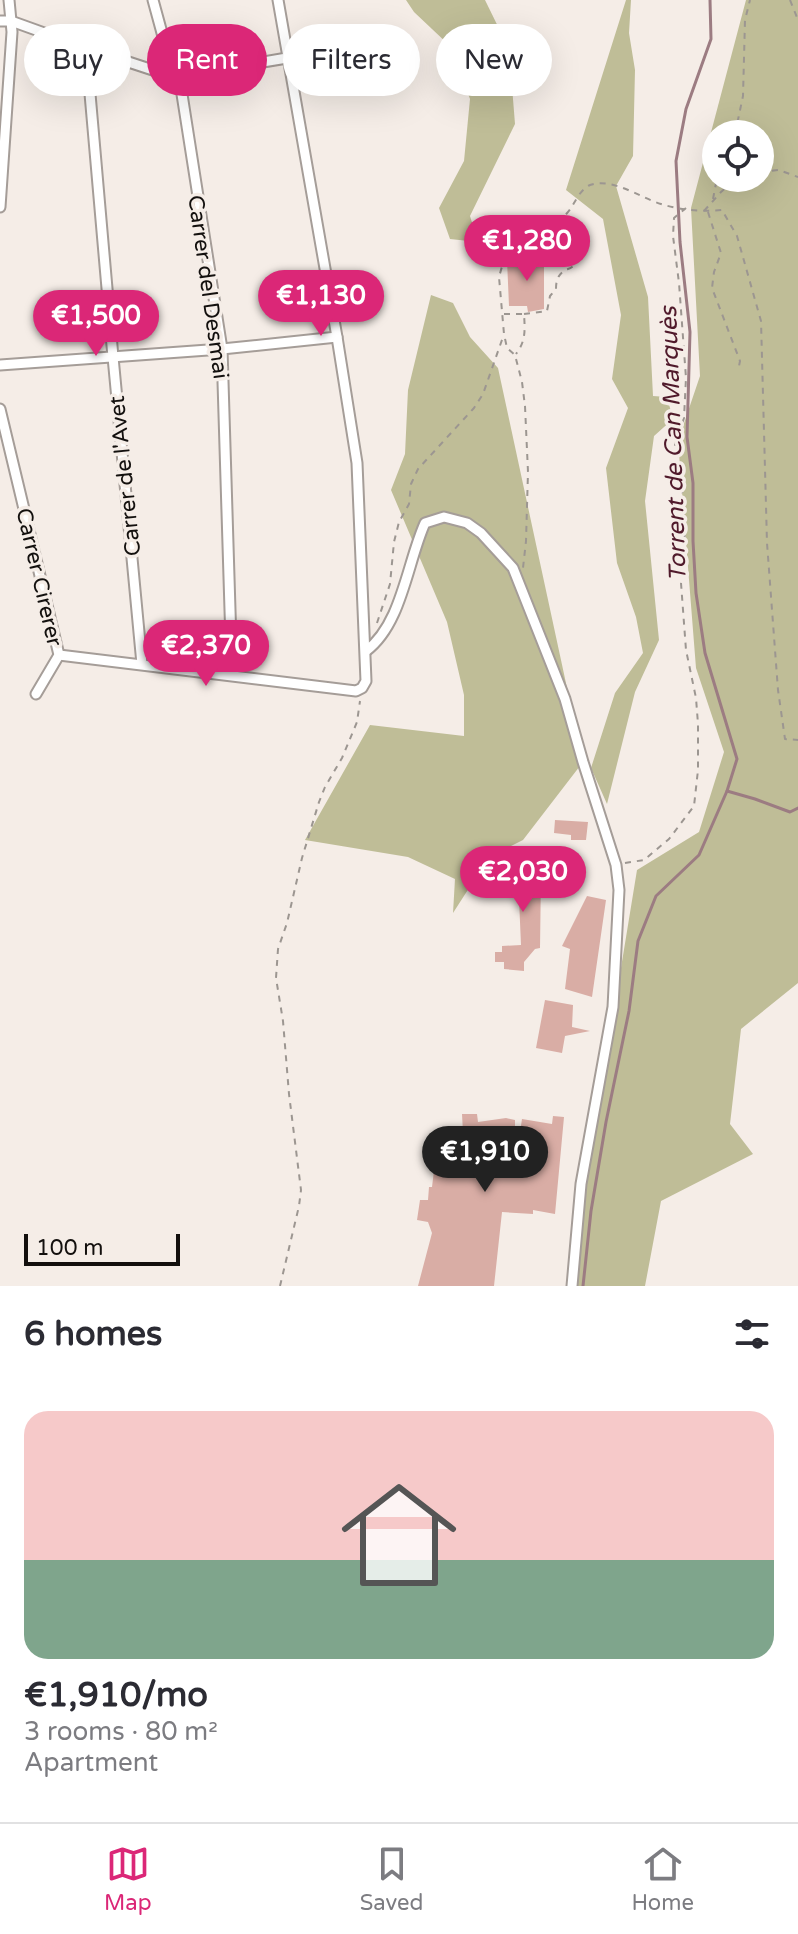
<!DOCTYPE html>
<html lang="en">
<head>
<meta charset="utf-8">
<style>
	:root { --surface:#fff; --page:#f2f2f3; --text:#2b2b33; --muted:#7c7c81; --line:#e1e1e2; --accent:#db2777 }
	body { margin:0; font-family:"Varela Round",sans-serif; background:var(--page); color:var(--text); height:100vh; display:flex; flex-direction:column; font-size:30px; white-space:nowrap }
	* { box-sizing:border-box; margin:0 }
	p { font-size:26px; color:var(--muted) }
	.icon { flex:none; width:44px; height:44px; fill:none; stroke:currentColor; stroke-width:2; stroke-linecap:round; stroke-linejoin:round }
	.map { position:relative; height:1286px; overflow:hidden }
	.panel { display:flex; flex-direction:column; background:var(--surface); flex:1 }
	.panel>* { flex:none }
	.hud { position:absolute; left:24px; top:24px; width:750px; height:72px; display:flex; gap:16px }
	.fabs { position:absolute; left:702px; top:120px; display:grid; gap:16px }
	.fabs a { display:grid; place-items:center; width:72px; height:72px; border-radius:50%; background:var(--surface); box-shadow:0 8px 32px #0002; font-size:40px }
	.scale { position:absolute; left:24px; bottom:20px; width:156px; box-sizing:border-box; padding-left:8px; border:4px solid #13100e; border-top:0; font-size:22px; line-height:28px; white-space:nowrap; color:#13100e; -webkit-text-stroke:6px #f5ede7; paint-order:stroke }
	.price { position:absolute; translate:-50% -68px; padding:0 18px; border-radius:28px; background:var(--accent); color:#fff; font-size:26px; line-height:52px; filter:drop-shadow(0 2px 4px #0008) }
	.price::after { content:''; position:absolute; left:50%; top:48px; width:24px; height:18px; margin-left:-12px; background:inherit; clip-path:polygon(0 0,100% 0,50% 100%) }
	.price.on { background:#222; color:#fff }
	ul { padding:0; list-style:none }
	li { display:grid; align-content:center; gap:16px; height:424px; padding:0 24px }
	li+li { border-top:2px solid var(--line) }
	li span { display:grid; place-items:center; height:248px; border-radius:24px; color:#555 }
	li>.icon { margin-inline-start:auto }
	span .icon { width:144px; height:144px; fill:#fffc; stroke-width:1 }
	li b { font-size:34px }
	h2 { display:flex; justify-content:space-between; align-items:center; height:96px; padding:0 24px; font-size:34px }
	.tag { padding:0 28px; border-radius:36px; background:var(--surface); box-shadow:0 8px 32px #0002; font-size:28px; line-height:72px }
	.tag.on { background:var(--accent); color:#fff }
	.dock { display:flex; justify-content:space-around; align-items:center; height:112px; border-top:2px solid var(--line); background:var(--surface); font-size:22px; color:var(--muted) }
	.dock a { display:grid; justify-items:center; gap:4px }
	.dock .on { color:var(--accent) }
	.map>svg:first-child { display:block }
</style>
</head>
<body>
<div class="map">
<svg width="798" height="1286" viewBox="0 0 798 1286">
	<rect width="100%" height="100%" fill="#f5ede7"/>
	<g fill="#bfbd97" fill-rule="evenodd">
		<polygon points="406,0 485,0 509,49 515,124 470,216 478,242 450,239 439,208 464,161 470,99 450,46 414,12"/>
		<polygon points="626,0 631,0 629,33 635,70 633,156 616,186 648,297 653,396 667,397 673,419 654,436 645,501 659,640 635,692 607,804 591,768 615,693 643,653 636,617 617,563 606,468 628,408 612,379 621,315 603,219 566,190"/>
		<path d="M746 0H798V983L741 1029 730 1124 753 1154 661 1201 645 1286H569L637 870 699 832 724 752 696 668 678 441 700 376 691 208ZM716 134H760V178H716Z"/>
		<polygon points="431,295 453,303 470,337 498,368 583,762 523,840 489,857 453,913 455,879 408,857 305,840 370,725 464,736 464,695 447,622 391,490 405,454 408,390"/>
	</g>
	<g fill="none" stroke-linecap="round" stroke-linejoin="round">
		<g stroke="#9c7c82" stroke-width="3">
			<polyline points="727,791 755,799 790,812 798,808"/>
			<polyline points="583,1286 591,1211 606,1122 629,1011 638,941 656,896 699,855 727,791 737,759 705,653 696,593 693,541 693,483 687,437 690,332 680,242 676,161 686,109 711,39 710,0"/>
		</g>
	</g>
	<g fill="#d9ada5">
		<polygon points="544,257 544,309 528,312 527,306 509,306 507,260"/>
		<polygon points="555,820 588,822 586,840 571,840 571,835 554,833"/>
		<polygon points="505,858 522,858 520,872 541,874 540,948 535,949 524,962 524,971 504,969 504,962 495,962 495,952 502,952 502,946 521,945 519,899 505,896"/>
		<polygon points="587,896 606,900 592,997 565,989 570,949 562,946"/>
		<polygon points="545,1000 573,1005 572,1027 590,1031 565,1036 562,1053 536,1048"/>
		<polygon points="462,1114 477,1114 478,1122 506,1118 515,1120 515,1135 508,1135 508,1145 518,1145 522,1119 552,1124 553,1116 564,1117 555,1214 533,1210 533,1214 502,1212 494,1286 418,1286 432,1233 428,1222 417,1220 420,1200 428,1200 429,1187 432,1187 438,1138 463,1133"/>
	</g>
	<g fill="none" stroke-linecap="round" stroke-linejoin="round">
		<g stroke="#a59d98" stroke-width="13">
			<g id="minor">
				<polyline points="153,0 174,77 181,88 222,349 232,675"/>
				<polyline points="0,21 11,21 86,48 174,77 287,58"/>
				<polyline points="86,48 113,357 142,664"/>
				<polyline points="0,207 12,32 9,0"/>
				<polyline points="0,365 222,349 337,337"/>
				<polyline points="0,409 59,655 36,694"/>
				<path d="M366 651C402 624 407 563 425 523L444 517 467 523 481 533 513 568 565 699 583 762 616 865 619 890 613 1007 581 1184 572 1286"/>
				<polyline points="59,655 356,691 362,688 366,681 357,463 337,337 278,0"/>
			</g>
		</g>
		<g stroke="#9c9691" stroke-width="2" stroke-dasharray="6 6" stroke-linecap="butt">
			<polyline points="790,0 798,20"/>
			<polyline points="735,134 743,96 745,20 750,0"/>
			<polyline points="760,172 779,170 798,177"/>
			<polyline points="713,199 717,178"/>
			<polyline points="704,211 721,192 737,178"/>
			<polyline points="708,212 721,253 714,272 712,288 740,361 739,366"/>
			<polyline points="518,251 503,263 499,277 504,334 507,348 515,355 522,382 525,406 528,472 526,541 523,568"/>
			<path d="M519 251C539 238 557 227 571 208 576 200 581 189 590 185 612 177 641 198 661 204 680 210 702 212 722 210L737 236 761 321 767 543 778 690 785 739 798 740"/>
			<path d="M504 314H524C525 330 526 341 516 354"/>
			<path d="M524 314 547 311 550 296 556 289C556 280 558 275 565 270 567 269 570 269 572 267 581 259 577 248 570 241L545 242 524 249"/>
			<polyline points="377,623 390,584 394,542 399,522 409,504 411,484 418,469 474,408 483,394 503,337"/>
			<polyline points="625,863 644,860 669,839 694,806 698,770 698,724 696,698 686,650 681,583 685,530 681,478 675,445 684,418 686,378 679,283 673,236 674,218 686,208"/>
			<polyline points="280,1286 299,1206 301,1190 289,1094 283,1021 276,978 278,949 287,923 302,858 319,802 325,787 342,758 357,722 360,701"/>
		</g>
		<use href="#minor" stroke="#fff" stroke-width="9"/>
	</g>
	<g text-anchor="middle" stroke-width="7" stroke-linejoin="round" paint-order="stroke">
		<g font-size="22" fill="#13100e" stroke="#f5ede7">
			<text transform="translate(209 287) rotate(82)" y="8">Carrer del Desmai</text>
			<text transform="translate(124 476) rotate(-96)" y="8">Carrer de l'Avet</text>
			<text transform="translate(40 577) rotate(77)" y="8">Carrer Cirerer</text>
		</g>
		<g font-size="24" font-style="italic" fill="#501a2b" stroke="#f5ede7">
			<text transform="translate(673 444) rotate(-92)" y="8">Torrent de Can Marquès</text>
		</g>
	</g>
</svg>
<div class="fabs">
<a><svg class="icon" aria-label="locate" viewBox="0 0 24 24"><circle cx="12" cy="12" r="6"/><path d="M12 2v4M12 18v4M2 12h4M18 12h4"/></svg></a>
</div>
<div class="scale">100 m</div>
<b class="price" style="left:527px;top:283px">€1,280</b>
<b class="price" style="left:321px;top:338px">€1,130</b>
<b class="price" style="left:96px;top:358px">€1,500</b>
<b class="price" style="left:206px;top:688px">€2,370</b>
<b class="price" style="left:523px;top:914px">€2,030</b>
<b class="price on" style="left:485px;top:1194px">€1,910</b>
<div class="hud">
<a class="tag">Buy</a>
<a class="tag on">Rent</a>
<a class="tag">Filters</a>
<a class="tag">New</a>
</div>
</div>
<section class="panel">
<h2>6 homes<svg class="icon" aria-label="filters" viewBox="0 0 24 24"><path d="M4 7h16M4 17h16"/><circle cx="9" cy="7" r="2"/><circle cx="15" cy="17" r="2"/></svg></h2>
<ul>
<li><span style="background:linear-gradient(#f6c9c9 60%,#7fa58c 0)"><svg class="icon" aria-label="home" viewBox="0 0 24 24"><path d="M3 11l9-7 9 7M6 9v11h12V9"/></svg></span><div><b>€1,910/mo</b><p>3 rooms · 80 m²</p><p>Apartment</p></div></li>
</ul>
</section>
<nav class="dock">
<a class="on"><svg class="icon" aria-label="map" viewBox="0 0 24 24"><path d="M3 6l6-2 6 2 6-2v14l-6 2-6-2-6 2zM9 4v14M15 6v14"/></svg>Map</a>
<a><svg class="icon" aria-label="saved" viewBox="0 0 24 24"><path d="M7 4h10v16l-5-4-5 4z"/></svg>Saved</a>
<a><svg class="icon" aria-label="home" viewBox="0 0 24 24"><path d="M3 11l9-7 9 7M6 9v11h12V9"/></svg>Home</a>
</nav>
</body>
</html>
